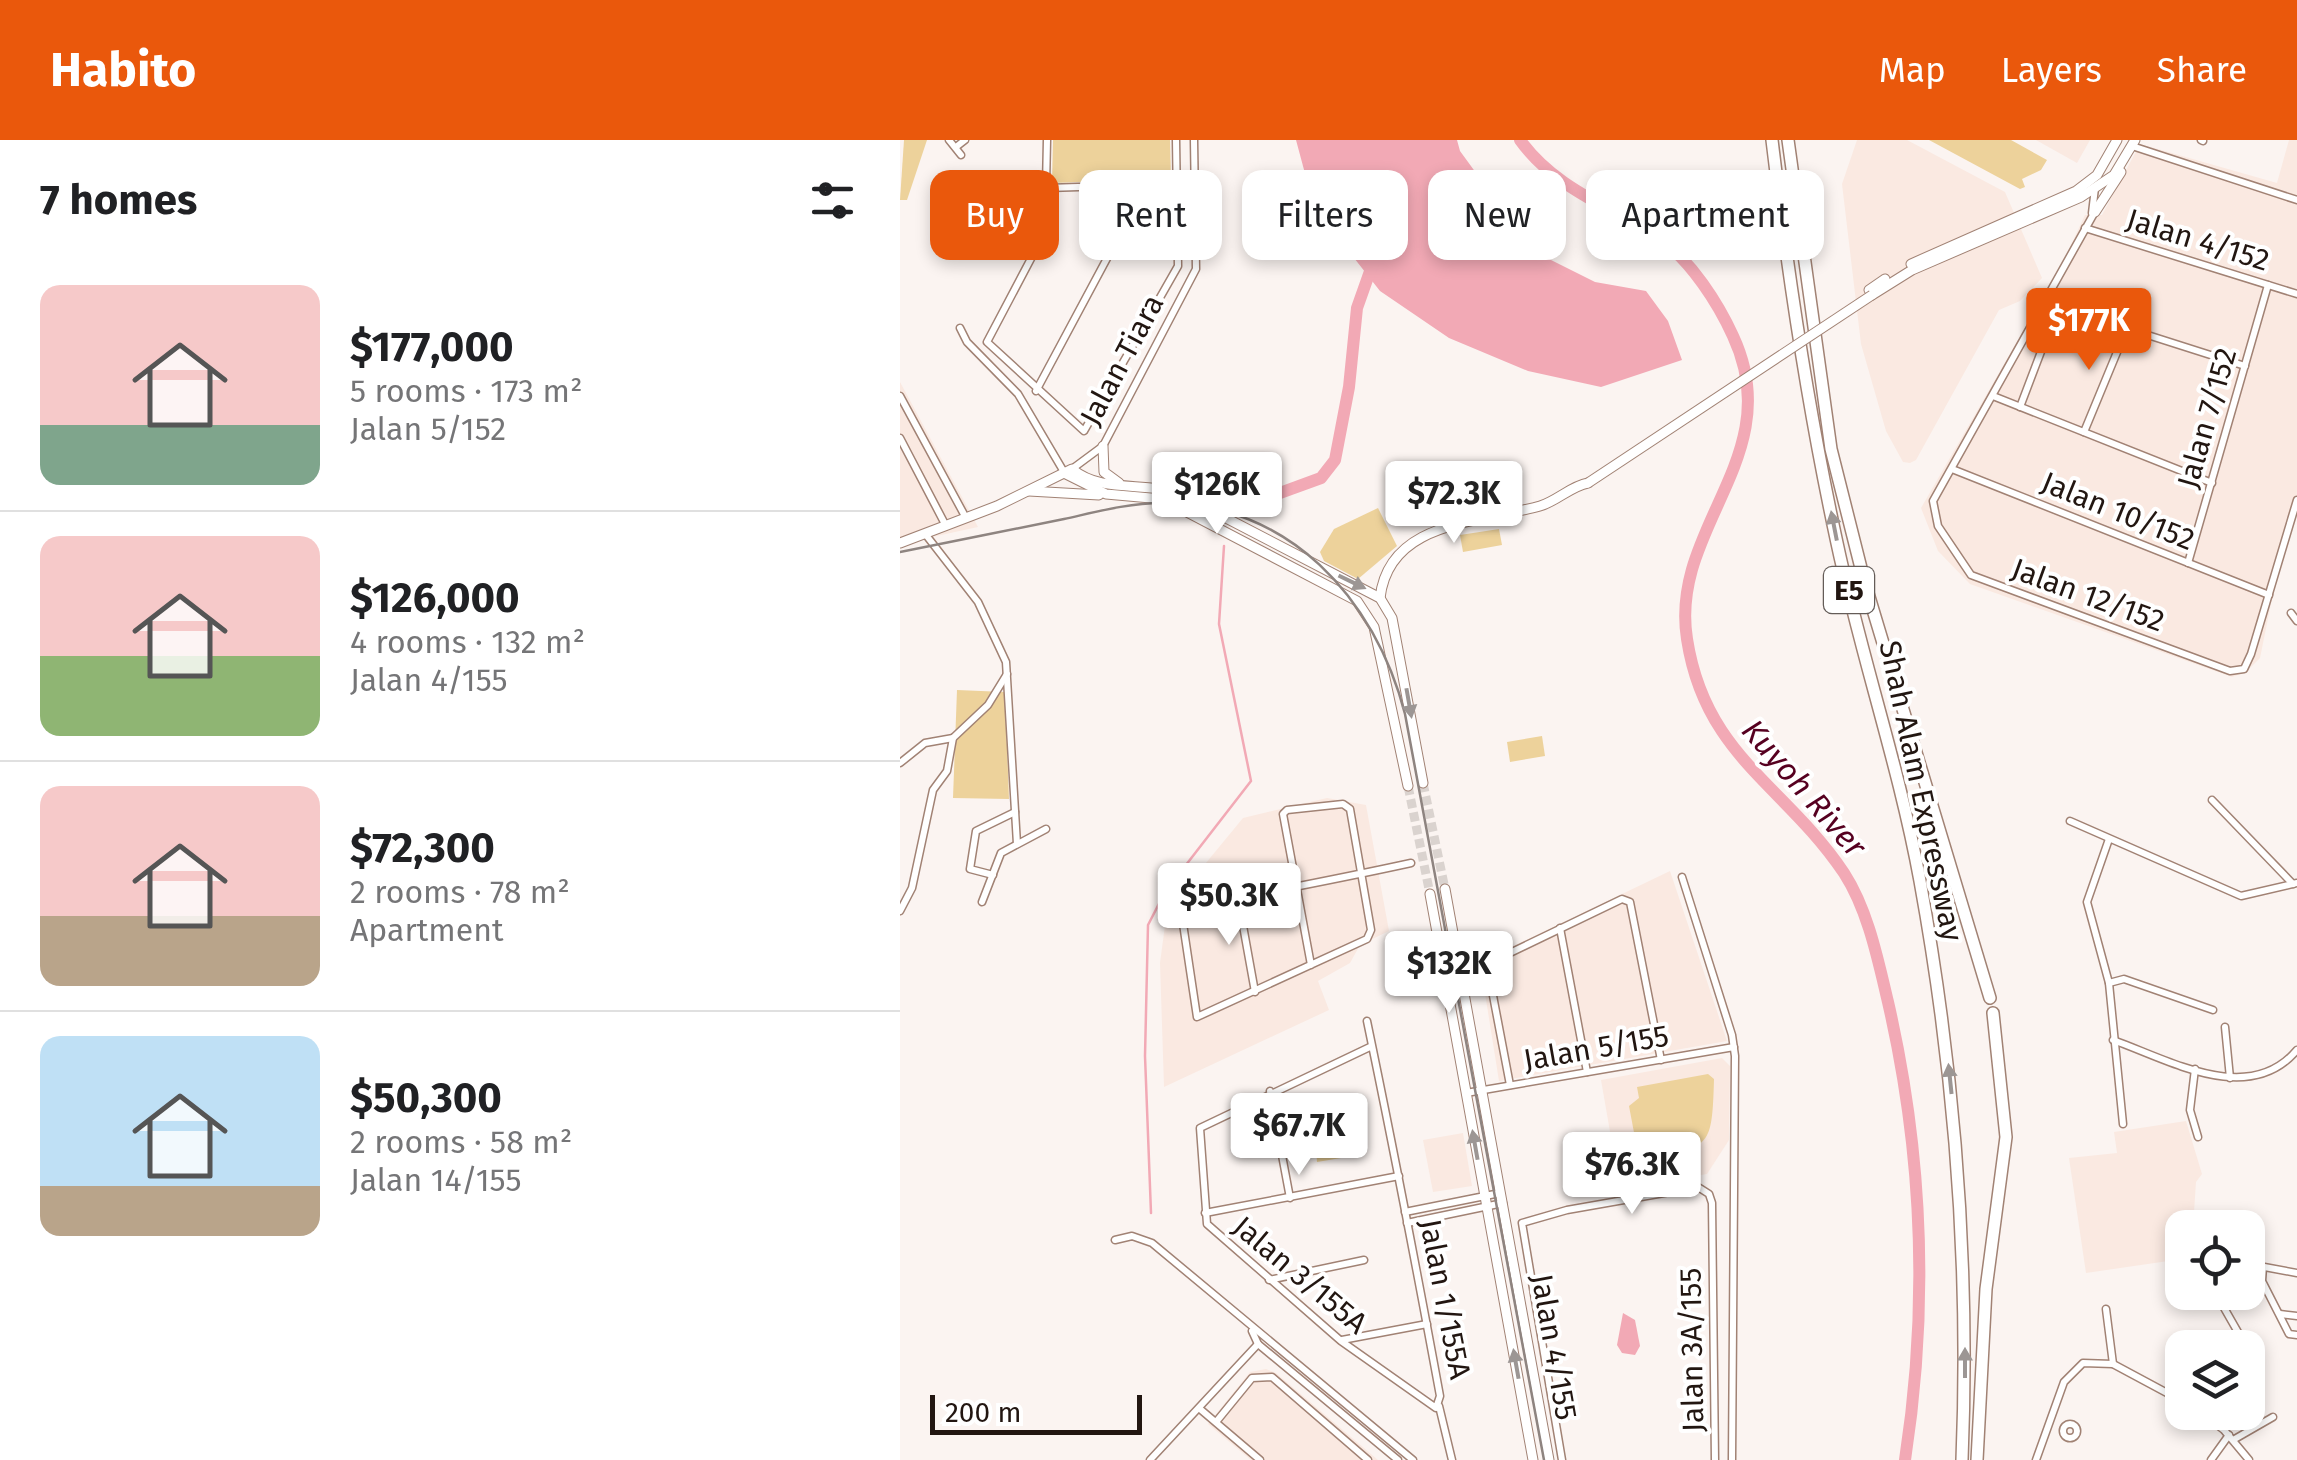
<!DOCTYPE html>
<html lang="en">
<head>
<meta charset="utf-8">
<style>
	:root { --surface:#fff; --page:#f2f2f2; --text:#202124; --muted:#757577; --line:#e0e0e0; --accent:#ea580c }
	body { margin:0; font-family:"Fira Sans",sans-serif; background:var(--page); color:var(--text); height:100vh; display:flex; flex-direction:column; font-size:38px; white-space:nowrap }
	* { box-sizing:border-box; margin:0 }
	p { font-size:32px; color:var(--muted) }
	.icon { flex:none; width:55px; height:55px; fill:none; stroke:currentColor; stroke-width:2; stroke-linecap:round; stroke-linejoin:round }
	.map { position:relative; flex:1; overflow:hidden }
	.details { display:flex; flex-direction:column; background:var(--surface); width:900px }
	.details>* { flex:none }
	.hud { position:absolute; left:30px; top:30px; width:950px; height:90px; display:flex; gap:20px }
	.buttons { position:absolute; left:1265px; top:1070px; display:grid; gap:20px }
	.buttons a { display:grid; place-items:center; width:100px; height:100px; border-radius:20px; background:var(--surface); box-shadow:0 5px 15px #0003; font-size:50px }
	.scale { position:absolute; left:30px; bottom:25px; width:212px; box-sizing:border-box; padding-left:10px; border:5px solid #221611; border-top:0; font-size:28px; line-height:35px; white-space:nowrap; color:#221611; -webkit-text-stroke:8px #fff; paint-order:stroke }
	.price { position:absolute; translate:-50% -85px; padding:0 22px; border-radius:10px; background:#fff; color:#222; font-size:32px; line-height:65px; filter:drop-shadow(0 2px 5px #0008) }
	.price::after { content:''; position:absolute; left:50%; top:60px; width:30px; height:22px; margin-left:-15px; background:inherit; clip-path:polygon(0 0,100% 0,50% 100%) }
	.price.selected { background:var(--accent); color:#fff }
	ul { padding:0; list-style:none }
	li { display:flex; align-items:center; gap:30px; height:250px; padding:0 40px }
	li+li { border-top:2px solid var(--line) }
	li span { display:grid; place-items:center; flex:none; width:280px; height:200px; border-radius:20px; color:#555 }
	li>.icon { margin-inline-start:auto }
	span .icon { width:120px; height:120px; fill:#fffc; stroke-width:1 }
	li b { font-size:42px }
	h2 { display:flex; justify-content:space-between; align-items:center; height:120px; padding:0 40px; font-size:42px }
	.tag { padding:0 35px; border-radius:20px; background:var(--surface); box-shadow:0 5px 15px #0003; font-size:35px; line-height:90px }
	.tag.selected { background:var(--accent); color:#fff }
	header { display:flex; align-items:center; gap:60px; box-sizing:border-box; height:140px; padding:0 50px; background:var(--accent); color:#fff }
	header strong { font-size:48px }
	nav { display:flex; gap:55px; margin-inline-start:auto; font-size:35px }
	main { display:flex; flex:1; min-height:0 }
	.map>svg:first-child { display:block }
</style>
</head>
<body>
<header>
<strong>Habito</strong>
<nav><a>Map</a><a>Layers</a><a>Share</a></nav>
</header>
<main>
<section class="details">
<h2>7 homes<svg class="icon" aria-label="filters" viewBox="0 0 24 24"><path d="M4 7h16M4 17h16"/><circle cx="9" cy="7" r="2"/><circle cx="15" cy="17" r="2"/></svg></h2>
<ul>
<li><span style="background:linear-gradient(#f6c9c9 70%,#7fa58c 0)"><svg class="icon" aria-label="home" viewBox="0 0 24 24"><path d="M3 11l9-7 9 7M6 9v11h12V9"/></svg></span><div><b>$177,000</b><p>5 rooms · 173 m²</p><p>Jalan 5/152</p></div></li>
<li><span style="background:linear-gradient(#f6c9c9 60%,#8fb573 0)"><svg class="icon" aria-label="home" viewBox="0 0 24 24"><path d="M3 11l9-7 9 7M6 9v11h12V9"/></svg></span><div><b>$126,000</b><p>4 rooms · 132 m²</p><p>Jalan 4/155</p></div></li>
<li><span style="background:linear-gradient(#f6c9c9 65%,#b9a48a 0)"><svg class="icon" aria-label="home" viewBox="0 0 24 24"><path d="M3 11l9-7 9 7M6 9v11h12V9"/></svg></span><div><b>$72,300</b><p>2 rooms · 78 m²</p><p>Apartment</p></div></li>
<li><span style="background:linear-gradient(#bfe0f5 75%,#b9a48a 0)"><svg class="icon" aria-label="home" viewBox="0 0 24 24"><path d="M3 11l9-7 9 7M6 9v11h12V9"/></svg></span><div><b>$50,300</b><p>2 rooms · 58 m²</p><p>Jalan 14/155</p></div></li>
</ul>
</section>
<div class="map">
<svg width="1397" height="1320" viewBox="0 0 1397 1320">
	<rect width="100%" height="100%" fill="#fbf4f1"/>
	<g fill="#fae9e1">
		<polygon points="957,0 1007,0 1105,52 1142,138 1120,161 1099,170 1016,320 1010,323 1003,322 986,291 961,204 942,44"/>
		<polygon points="1136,0 1190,0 1177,23"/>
		<polygon points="1389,0 1397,0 1397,376 1375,444 1360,518 1346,532 1332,537 1070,444 1038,411 1021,368 1163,122 1185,75 1202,75 1240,4 1377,43"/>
		<polygon points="0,242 78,387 0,404"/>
		<polygon points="427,658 466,665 489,791 460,805 450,823 418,841 429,870 264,947 260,823 266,778 273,763 343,678"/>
		<polygon points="770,731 827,901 599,941 580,822"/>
		<polygon points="822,918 830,926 829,1000 807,1034 720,1049 701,940"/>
		<polygon points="1286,981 1302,1034 1296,1042 1293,1087 1282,1088 1282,1119 1186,1133 1169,1018 1217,1013 1214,992"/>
		<polygon points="563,993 572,1046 533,1052 523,1000"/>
		<polygon points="366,1229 376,1233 478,1320 351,1320 308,1284 350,1232"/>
	</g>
	<g fill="#edd29b">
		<polygon points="4,0 27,0 7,60 0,60"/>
		<polygon points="153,0 270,0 271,39 152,43"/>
		<polygon points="1029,0 1111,0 1147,20 1141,30 1122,39 1125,47 1120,49"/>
		<polygon points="478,368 497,406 458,439 424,421 420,412 434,389"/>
		<polygon points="599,389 602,405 563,412 560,395"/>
		<polygon points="57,550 105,552 109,659 53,658"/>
		<polygon points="642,596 645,616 610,622 607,602"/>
		<path d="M808 934 814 939C812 1014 809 1005 739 1019L729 966 739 958 737 947Z"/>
		<polygon points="450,963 459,1015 417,1022 413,972"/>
	</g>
	<g fill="#f2a9b5">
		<polygon points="396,0 557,0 560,11 633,111 695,142 746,151 768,181 782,220 701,247 628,231 549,198 480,151 414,67"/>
		<polygon points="723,1173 735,1180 740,1206 735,1215 722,1213 717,1205"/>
	</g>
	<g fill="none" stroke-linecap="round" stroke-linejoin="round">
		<polyline stroke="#f2a9b5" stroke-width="2.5" points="251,1073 245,916 248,785 265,752 351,641 319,484 324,406"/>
		<g stroke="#f2a9b5" stroke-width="12">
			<path d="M620 0C656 50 712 67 761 100 791 121 818 163 833 196 889 316 769 387 787 499 805 616 885 645 944 733 968 770 978 820 988 862 1023 1014 1029 1165 1005 1320"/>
			<polyline points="336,369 421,338 435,320 449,247 457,168 474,120"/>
		</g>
		<g stroke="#dad3cf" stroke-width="9" stroke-dasharray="9 4.5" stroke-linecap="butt">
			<polyline points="523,643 545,749"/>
			<polyline points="508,646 530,754"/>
		</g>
		<g stroke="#a18274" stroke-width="9">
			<g id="street">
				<polyline points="49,0 61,15"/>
				<polyline points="147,0 145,92 87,202 184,291 278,126 276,0"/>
				<polyline points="1301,0 1303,1"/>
				<polyline points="1232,6 1397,60"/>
				<polyline points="56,7 65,0"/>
				<polyline points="1197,68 1033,361 1038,386 1071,435 1330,531 1344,529 1351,514 1397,360"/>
				<polyline points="1192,73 1195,48"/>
				<polyline points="1185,88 1397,154"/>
				<polyline points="1144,162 1345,226"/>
				<polyline points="60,188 67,202 118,254 164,332"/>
				<polyline points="136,251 212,109 210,46 147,48"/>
				<polyline points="0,256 66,378"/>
				<polyline points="1093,256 1312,343"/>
				<polyline points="1120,267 1158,167"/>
				<polyline points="1184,292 1227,188"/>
				<polyline points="0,298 46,386"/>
				<polyline points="172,329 203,306 296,129 294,0"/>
				<polyline points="1052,329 1369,455"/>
				<polyline points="26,395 78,462 106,522 117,704"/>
				<polyline points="1288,423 1368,145"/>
				<polyline points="1391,473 1397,481"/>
				<polyline points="0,623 25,603 53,598"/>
				<polyline points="1312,660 1393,744"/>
				<polyline points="1170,681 1341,756 1397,743"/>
				<polyline points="1209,699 1187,762 1209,843 1223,984"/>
				<polyline points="93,735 70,729 76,691 115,672"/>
				<polyline points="782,737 832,895 835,916 832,1320"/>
				<polyline points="338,758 355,852"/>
				<polyline points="82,762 101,713 146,689"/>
				<polyline points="0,771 12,748 33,650 47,631 53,598 88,565 107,534"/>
				<polyline points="660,788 687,932"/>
				<path d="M411 825 383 674 387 670 443 664 450 669 471 790 467 799 297 877 282 777 291 767C364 753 438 739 511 723"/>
				<polyline points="1209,843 1224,839 1313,870"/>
				<path d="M467 881C493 1006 517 1131 540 1256L536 1268 441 1201 307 1084 300 988 472 906"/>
				<polyline points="1325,887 1330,938"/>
				<path d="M1213 900C1269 920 1349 967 1397 910"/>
				<polyline points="1295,929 1290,970 1298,997"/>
				<polyline points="610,945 587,824 722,759 730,762 761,920"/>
				<polyline points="370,951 390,1058"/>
				<polyline points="566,953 834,907"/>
				<polyline points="505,1072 600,1053"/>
				<polyline points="305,1073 499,1036"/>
				<polyline points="507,1083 603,1063"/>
				<polyline points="1305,1088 1306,1080"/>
				<polyline points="215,1100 232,1096 252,1103 513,1320"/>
				<polyline points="1348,1124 1397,1133"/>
				<polyline points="1363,1127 1362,1141 1389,1194 1397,1195"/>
				<polyline points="369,1140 464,1120"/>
				<polyline points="1315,1152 1347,1208"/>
				<polyline points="1206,1169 1213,1224"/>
				<polyline points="1380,1174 1397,1176"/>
				<polyline points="352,1191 358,1204 498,1320"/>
				<polyline points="442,1200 527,1184"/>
				<polyline points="539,1266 552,1320"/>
				<polyline points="300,1269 360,1320"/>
				<polyline points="1300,1272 1324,1290 1349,1320"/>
				<polyline points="316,1282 352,1238 372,1237 468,1320"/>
				<circle cx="1170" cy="1291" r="7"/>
				<polyline points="1333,1300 1373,1277"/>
				<polyline points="250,1320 358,1204"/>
				<polyline points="662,1320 622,1083 667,1070 798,1047 809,1054 812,1063 815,1320"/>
				<polyline points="1136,1320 1164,1242 1183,1223 1213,1224 1282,1261"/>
				<polyline points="1311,1320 1329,1295"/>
			</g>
		</g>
		<g stroke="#a18274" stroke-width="11">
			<g id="secondary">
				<polyline points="1195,72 1221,32"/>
				<polyline points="1011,124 1176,51 1197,35 1217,0"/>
				<polyline points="969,150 985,139"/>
				<polyline points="972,155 1012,130 1181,57 1214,35 1235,0"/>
				<polyline points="203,306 204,332 219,343"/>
				<polyline points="164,333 206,354 262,359 457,461 474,487 508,646"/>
				<polyline points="129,351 199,355"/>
				<path d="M0 403 97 366 172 329C201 353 241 342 276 352L480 458 492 478 523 643"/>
				<path d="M480 458C489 380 580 383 640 366 657 361 671 346 688 343"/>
				<polyline points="545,749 649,1320"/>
				<polyline points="530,754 633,1320"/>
			</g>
		</g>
		<g stroke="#a18274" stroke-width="14">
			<g id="highway">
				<path d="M872 0C888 136 908 269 937 403 961 516 999 626 1020 741 1055 933 1070 1125 1062 1320"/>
				<polyline points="888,0 931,309 964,440 1090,858"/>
				<polyline points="1077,1320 1086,1149 1106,997 1093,873"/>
			</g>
		</g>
		<use href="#street" stroke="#fff" stroke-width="6"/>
		<use href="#secondary" stroke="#fff" stroke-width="9"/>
		<use href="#highway" stroke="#fff" stroke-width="11"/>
		<path stroke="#8e8480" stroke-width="2.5" d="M0 412C55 401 109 390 164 379 196 372 229 363 261 363 388 362 475 458 505 574L644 1320"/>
		<g stroke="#a18274" stroke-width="11" stroke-linecap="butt">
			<polyline id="secondary-bridge" points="688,343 972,155"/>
		</g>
		<use href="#secondary-bridge" stroke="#fff" stroke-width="9"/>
	</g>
	<defs><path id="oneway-solid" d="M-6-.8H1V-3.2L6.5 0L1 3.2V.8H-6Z" transform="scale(2.5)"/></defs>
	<g fill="#9c9694">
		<use href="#oneway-solid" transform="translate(934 386) rotate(-101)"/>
		<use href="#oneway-solid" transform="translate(452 442) rotate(26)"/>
		<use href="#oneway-solid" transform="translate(509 563) rotate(80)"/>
		<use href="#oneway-solid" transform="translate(1050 939) rotate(-96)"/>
		<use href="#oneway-solid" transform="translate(575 1005) rotate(-100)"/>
		<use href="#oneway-solid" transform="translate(1065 1223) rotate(-90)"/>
		<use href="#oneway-solid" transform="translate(616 1224) rotate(-100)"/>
	</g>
	<g text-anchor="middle" stroke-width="8" stroke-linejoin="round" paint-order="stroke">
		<rect fill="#fff" stroke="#645c58" stroke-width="2.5" x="924" y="427" width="50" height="46" rx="8"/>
		<g font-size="28" font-weight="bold" fill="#221611">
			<text x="949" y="460">E5</text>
		</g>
		<g font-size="30" fill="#221611" stroke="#fff">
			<text transform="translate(1298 100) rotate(17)" y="10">Jalan 4/152</text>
			<text transform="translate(222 220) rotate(-62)" y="10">Jalan Tiara</text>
			<text transform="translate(1307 278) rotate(-74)" y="10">Jalan 7/152</text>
			<text transform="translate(1218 371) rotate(22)" y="10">Jalan 10/152</text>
			<text transform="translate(1188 455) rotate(20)" y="10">Jalan 12/152</text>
			<text transform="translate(1021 651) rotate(78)" y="10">Shah Alam Expressway</text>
			<text transform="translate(696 908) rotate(-10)" y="10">Jalan 5/155</text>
			<text transform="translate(400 1135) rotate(40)" y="10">Jalan 3/155A</text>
			<text transform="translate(545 1159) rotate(79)" y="10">Jalan 1/155A</text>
			<text transform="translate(654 1207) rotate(80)" y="10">Jalan 4/155</text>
			<text transform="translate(792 1210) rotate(-91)" y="10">Jalan 3A/155</text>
		</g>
		<g font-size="32" font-style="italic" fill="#560020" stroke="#fff">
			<text transform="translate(904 648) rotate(49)" y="11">Kuyoh River</text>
		</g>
	</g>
</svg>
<div class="buttons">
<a><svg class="icon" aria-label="locate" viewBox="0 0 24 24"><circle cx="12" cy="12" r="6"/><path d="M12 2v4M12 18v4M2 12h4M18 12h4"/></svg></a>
<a><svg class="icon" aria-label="layers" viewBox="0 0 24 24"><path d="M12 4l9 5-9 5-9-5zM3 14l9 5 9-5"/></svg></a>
</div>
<div class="scale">200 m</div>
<b class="price selected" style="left:1189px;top:233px">$177K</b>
<b class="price" style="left:317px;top:397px">$126K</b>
<b class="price" style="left:554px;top:406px">$72.3K</b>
<b class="price" style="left:329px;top:808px">$50.3K</b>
<b class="price" style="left:549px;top:876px">$132K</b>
<b class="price" style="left:399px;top:1038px">$67.7K</b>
<b class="price" style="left:732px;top:1077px">$76.3K</b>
<div class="hud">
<a class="tag selected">Buy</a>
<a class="tag">Rent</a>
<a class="tag">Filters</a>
<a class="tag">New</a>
<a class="tag">Apartment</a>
</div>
</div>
</main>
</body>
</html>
